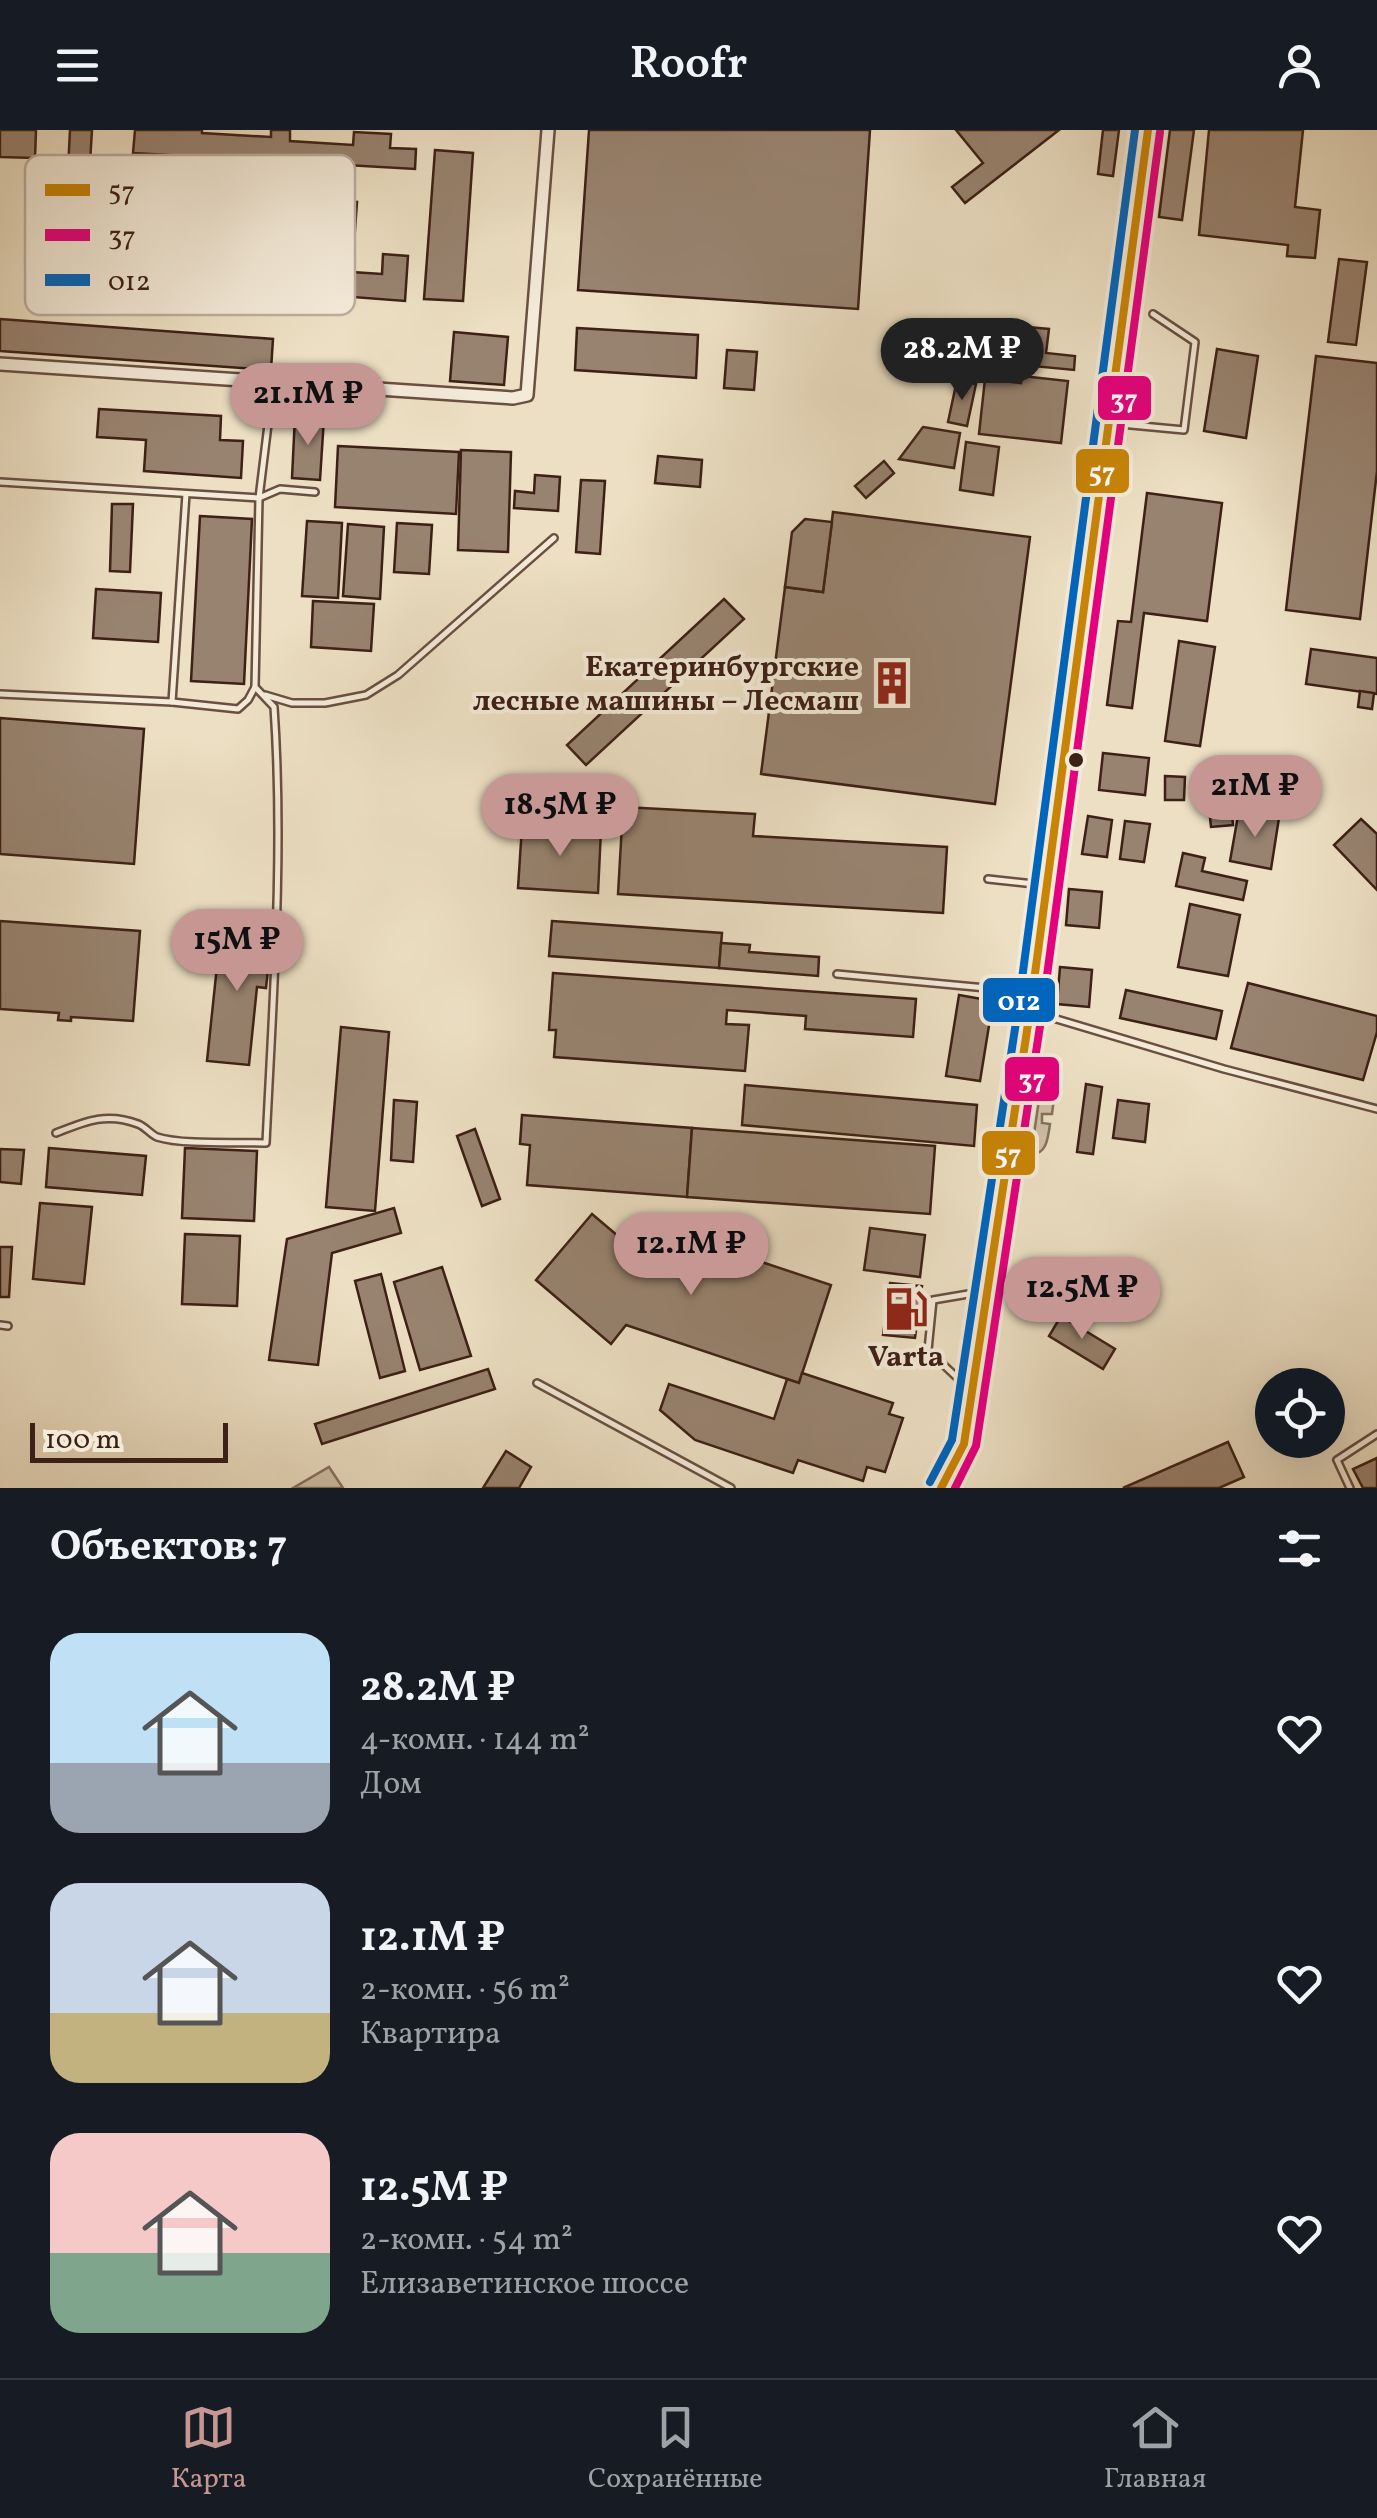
<!DOCTYPE html>
<html lang="ru">
<head>
<meta charset="utf-8">
<style>
	:root { --surface:#171b24; --page:#242831; --text:#f1f3f6; --muted:#9ea1a6; --line:#363941; --accent:#c59692 }
	body { margin:0; font-family:Vollkorn,serif; background:var(--page); color:var(--text); height:100vh; display:flex; flex-direction:column; font-size:38px; white-space:nowrap }
	* { box-sizing:border-box; margin:0 }
	p { font-size:32px; color:var(--muted) }
	.icon { flex:none; width:55px; height:55px; fill:none; stroke:currentColor; stroke-width:2; stroke-linecap:round; stroke-linejoin:round }
	.map { position:relative; height:1358px; overflow:hidden }
	.details { display:flex; flex-direction:column; background:var(--surface); flex:1 }
	.details>* { flex:none }
	.fabs { position:absolute; left:1255px; top:1238px; display:grid; gap:20px }
	.fabs a { display:grid; place-items:center; width:90px; height:90px; border-radius:50%; background:var(--surface); box-shadow:0 10px 40px #0002; font-size:50px }
	.scale { position:absolute; left:30px; bottom:25px; width:198px; box-sizing:border-box; padding-left:10px; border:5px solid #3d2016; border-top:0; font-size:28px; line-height:35px; white-space:nowrap; color:#3d2016; -webkit-text-stroke:8px #f3ead8; paint-order:stroke }
	.price { position:absolute; translate:-50% -85px; padding:0 22px; border-radius:35px; background:var(--accent); color:#111; font-size:32px; line-height:65px; filter:drop-shadow(0 2px 5px #0008) }
	.price::after { content:''; position:absolute; left:50%; top:60px; width:30px; height:22px; margin-left:-15px; background:inherit; clip-path:polygon(0 0,100% 0,50% 100%) }
	.price.current { background:#222; color:#fff }
	ul { padding:0; list-style:none }
	li { display:flex; align-items:center; gap:30px; height:250px; padding:0 50px }
	li span { display:grid; place-items:center; flex:none; width:280px; height:200px; border-radius:30px; color:#555 }
	li>.icon { margin-inline-start:auto }
	span .icon { width:120px; height:120px; fill:#fffc; stroke-width:1 }
	li b { font-size:42px }
	h2 { display:flex; justify-content:space-between; align-items:center; height:120px; padding:0 50px; font-size:42px }
	header { display:flex; justify-content:space-between; align-items:center; height:130px; padding:0 50px; background:var(--surface); font-size:45px; font-weight:600 }
	.tab-bar { display:flex; justify-content:space-around; align-items:center; height:140px; border-top:2px solid var(--line); background:var(--surface); font-size:28px; color:var(--muted) }
	.tab-bar a { display:grid; justify-items:center; gap:5px }
	.tab-bar .current { color:var(--accent) }
	.map>svg:first-child { display:block }
</style>
</head>
<body>
<header><svg class="icon" aria-label="menu" viewBox="0 0 24 24"><path d="M4 6h16M4 12h16M4 18h16"/></svg>Roofr<svg class="icon" aria-label="person" viewBox="0 0 24 24"><circle cx="12" cy="8" r="4"/><path d="M4 21q1-7 8-7t8 7"/></svg></header>
<div class="map">
<svg width="1377" height="1358" viewBox="0 0 1377 1358">
	<rect width="100%" height="100%" fill="#ecdfc3"/>
	<filter id="stains"><feTurbulence type="fractalNoise" baseFrequency=".002" numOctaves="4"/><feColorMatrix values="0 0 0 0 .2 0 0 0 0 .09 0 0 0 0 .02 0 0 0 .5 -.17"/></filter>
	<radialGradient id="worn" r=".72"><stop offset=".6" stop-color="#630" stop-opacity="0"/><stop offset="1" stop-color="#630" stop-opacity=".3"/></radialGradient>
	<g fill="#cebfa6" stroke="#86705e" stroke-width="2.5">
		<path d="M1043 943 1054 947 1056 951 1052 984H1042V993L1050 994C1048 1007 1047 1025 1031 1024Z"/>
		<polygon points="329,1337 343,1358 293,1358"/>
	</g>
	<g fill="#988370" stroke="#3d2016" stroke-width="2.5">
		<polygon points="0,0 36,0 35,28 0,27"/>
		<polygon points="70,0 92,0 87,82 102,83 101,97 60,94 61,78 66,78"/>
		<polygon points="135,0 202,0 202,3 271,7 271,0 290,0 290,11 353,15 354,2 391,4 390,18 416,19 415,39 133,23"/>
		<polygon points="589,0 870,0 858,179 578,160"/>
		<polygon points="956,0 1059,0 965,73 952,57 983,33"/>
		<polygon points="1103,0 1119,0 1113,46 1098,44"/>
		<polygon points="1170,0 1194,0 1182,90 1159,87"/>
		<polygon points="1209,0 1303,0 1295,77 1320,80 1315,128 1287,126 1288,115 1199,105"/>
		<polygon points="435,20 473,23 463,171 424,169"/>
		<polygon points="176,64 202,66 199,104 252,108 255,67 284,69 280,111 320,114 323,70 357,72 352,142 382,144 383,124 408,126 405,171 169,153"/>
		<polygon points="1339,129 1367,132 1356,215 1328,212"/>
		<polygon points="0,189 273,209 271,240 0,221"/>
		<polygon points="1027,197 1049,199 1046,223 1075,226 1074,240 1022,235"/>
		<polygon points="577,198 698,205 696,248 575,240"/>
		<polygon points="454,202 508,207 504,255 450,251"/>
		<polygon points="1217,219 1258,226 1246,308 1204,301"/>
		<polygon points="727,220 757,222 754,260 724,258"/>
		<polygon points="1316,226 1377,233 1377,341 1360,489 1286,480"/>
		<polygon points="1022,246 1068,251 1061,313 979,304 985,249 1021,253"/>
		<polygon points="957,250 976,254 967,296 948,292"/>
		<polygon points="99,279 221,286 220,310 243,311 241,348 144,341 146,310 97,307"/>
		<polygon points="295,286 324,288 320,350 292,348"/>
		<polygon points="923,297 960,303 954,338 899,329"/>
		<polygon points="966,312 999,317 993,365 960,360"/>
		<polygon points="338,316 459,322 456,384 335,377"/>
		<polygon points="461,320 511,322 508,422 458,420"/>
		<polygon points="658,326 702,330 700,357 655,353"/>
		<polygon points="884,331 894,343 866,368 855,356"/>
		<polygon points="535,345 560,347 558,381 514,378 515,361 534,363"/>
		<polygon points="581,350 605,351 600,424 576,422"/>
		<polygon points="1147,363 1222,373 1207,491 1144,483 1132,578 1107,575 1118,491 1131,492"/>
		<polygon points="112,374 133,374 130,442 110,441"/>
		<polygon points="833,382 1030,407 995,674 761,644 785,457 823,462"/>
		<polygon points="200,386 252,389 244,554 191,551"/>
		<polygon points="805,389 832,392 823,462 785,457 792,402"/>
		<polygon points="307,391 342,393 338,468 302,466"/>
		<polygon points="397,393 432,395 429,444 394,442"/>
		<polygon points="348,394 384,397 380,469 343,466"/>
		<polygon points="96,459 161,463 158,512 93,508"/>
		<polygon points="724,469 744,489 586,635 567,615"/>
		<polygon points="313,471 374,474 371,521 311,517"/>
		<polygon points="1179,511 1215,517 1200,616 1165,611"/>
		<polygon points="1311,519 1377,528 1377,564 1306,554"/>
		<polygon points="1360,561 1374,563 1372,579 1358,577"/>
		<polygon points="0,588 144,599 134,734 0,724"/>
		<polygon points="1103,623 1149,628 1145,665 1099,660"/>
		<polygon points="1247,642 1249,669 1198,673 1196,646"/>
		<polygon points="1165,646 1185,647 1184,670 1165,670"/>
		<polygon points="1231,675 1233,695 1211,697 1209,678"/>
		<polygon points="623,677 755,684 753,706 947,717 943,783 618,764"/>
		<polygon points="1239,680 1279,688 1271,739 1230,731"/>
		<polygon points="1088,686 1112,690 1107,727 1082,724"/>
		<polygon points="1361,689 1377,704 1377,760 1334,715"/>
		<polygon points="1125,691 1150,694 1144,732 1120,729"/>
		<polygon points="522,696 601,700 598,763 518,758"/>
		<polygon points="1183,723 1205,728 1202,741 1247,751 1243,770 1176,756"/>
		<polygon points="1069,759 1102,762 1099,798 1066,795"/>
		<polygon points="1190,774 1240,785 1228,846 1178,837"/>
		<polygon points="0,791 140,801 133,891 71,887 71,891 58,890 59,883 0,879"/>
		<polygon points="552,791 722,803 719,838 549,826"/>
		<polygon points="221,798 272,803 266,858 257,857 249,935 207,931"/>
		<polygon points="721,813 750,815 749,822 819,827 818,846 719,838"/>
		<polygon points="1060,837 1092,840 1089,877 1057,874"/>
		<polygon points="553,843 916,869 913,907 805,899 806,886 727,880 726,894 749,895 745,941 554,927 556,900 549,900"/>
		<polygon points="1248,853 1377,886 1377,902 1363,950 1231,918"/>
		<polygon points="1126,860 1222,881 1216,909 1120,888"/>
		<polygon points="959,865 993,871 980,951 946,946"/>
		<polygon points="341,897 389,902 375,1081 326,1077"/>
		<polygon points="1086,954 1102,957 1093,1024 1077,1022"/>
		<polygon points="745,955 977,975 974,1016 742,995"/>
		<polygon points="394,970 417,972 413,1032 391,1030"/>
		<polygon points="1118,970 1149,974 1145,1012 1113,1008"/>
		<polygon points="522,985 692,998 687,1067 527,1055 530,1015 520,1014"/>
		<polygon points="692,998 935,1016 930,1084 687,1067"/>
		<polygon points="475,999 500,1069 482,1076 457,1006"/>
		<polygon points="49,1018 146,1026 142,1065 46,1057"/>
		<polygon points="185,1018 257,1021 254,1091 182,1088"/>
		<polygon points="0,1019 24,1020 21,1054 0,1052"/>
		<polygon points="40,1073 92,1077 84,1154 33,1149"/>
		<polygon points="394,1078 401,1103 332,1123 318,1235 269,1230 287,1109"/>
		<polygon points="592,1084 658,1140 671,1102 831,1155 799,1253 626,1195 611,1214 536,1150"/>
		<polygon points="870,1098 925,1105 920,1147 864,1140"/>
		<polygon points="185,1104 240,1106 237,1176 182,1174"/>
		<polygon points="0,1117 12,1117 9,1167 0,1167"/>
		<polygon points="442,1137 471,1226 420,1240 394,1152"/>
		<polygon points="381,1144 405,1241 380,1248 355,1151"/>
		<polygon points="890,1153 922,1156 915,1208 883,1205"/>
		<polygon points="1061,1186 1115,1219 1103,1239 1049,1206"/>
		<polygon points="488,1239 495,1259 322,1314 315,1294"/>
		<polygon points="802,1243 893,1273 889,1284 903,1288 885,1342 867,1337 863,1351 798,1330 793,1343 695,1310 660,1280 669,1254 774,1289 787,1249 799,1253"/>
		<polygon points="1228,1312 1244,1347 1219,1358 1123,1358"/>
		<polygon points="506,1321 531,1337 519,1358 483,1358"/>
		<polygon points="1377,1328 1377,1358 1363,1358 1353,1339"/>
	</g>
	<g fill="none" stroke-linecap="round" stroke-linejoin="round">
		<g stroke="#695041" stroke-width="10">
			<g id="service">
				<polyline points="1110,293 1184,300 1195,212 1153,184"/>
				<polyline points="0,352 259,368 280,359 315,362"/>
				<polyline points="0,564 172,572 238,579 248,570 255,557"/>
				<polyline points="265,565 292,573 325,573 366,565 398,545 554,408"/>
				<polyline points="172,572 186,364"/>
				<polyline points="988,749 1043,755"/>
				<polyline points="837,844 1029,862"/>
				<polyline points="1033,882 1224,939 1377,979"/>
				<path d="M56 1003C86 991 107 982 138 994 146 997 150 1004 157 1007 182 1015 238 1012 266 1013 273 868 284 722 274 577L255 557 259 368 273 254"/>
				<polyline points="0,1195 8,1196"/>
				<polyline points="537,1253 731,1358"/>
				<polyline points="969,1259 928,1220 933,1170 986,1161 1064,1174"/>
				<polyline points="1350,1358 1337,1330 1377,1304"/>
			</g>
		</g>
		<g stroke="#695041" stroke-width="16">
			<polyline id="minor" points="0,234 513,268 527,265 548,0"/>
		</g>
		<g stroke="#3d2016" stroke-width="20">
			<polyline id="secondary" points="941,1358 964,1314 1030,881 1148,0"/>
		</g>
		<use href="#service" stroke="#f3ead8" stroke-width="5"/>
		<use href="#minor" stroke="#f3ead8" stroke-width="11"/>
		<use href="#secondary" stroke="#f3ead8" stroke-width="15"/>
		<g stroke="#f3ead8" stroke-width="15">
			<polyline id="bus-1" points="941,1358 964,1314 1030,881 1148,0"/>
		</g>
		<g stroke="#f3ead8" stroke-width="15">
			<polyline id="bus-2" points="955,1358 976,1316 1042,883 1160,2"/>
		</g>
		<g stroke="#f3ead8" stroke-width="15">
			<polyline id="bus-3" points="930,1352 952,1310 1018,879 1135,0"/>
		</g>
		<use href="#bus-1" stroke="#c88406" stroke-width="8"/>
		<use href="#bus-2" stroke="#e5007d" stroke-width="8"/>
		<use href="#bus-3" stroke="#0065bd" stroke-width="8"/>
	</g>
	<defs>
		<g id="building-bare" transform="scale(3.45)"><path d="M-4-6H4V6H1V3H-1V6H-4ZM-2.5-4.3h1.7v1.8h-1.7ZM.8-4.3h1.7v1.8H.8ZM-2.5-1h1.7V.8h-1.7ZM.8-1h1.7V.8H.8Z" fill="#8f2418" stroke="#f3ead8" stroke-width="2.5" paint-order="stroke"/></g>
		<g id="fuel-bare" transform="scale(3.45)"><path d="M-5.5-6h7V0h2V4h1.3V-2.5L3-4.5l.8-.8L6-3V5H2.5V1h-1V6h-7ZM-4.2-4.7v3.2H.2V-4.7Z" fill="#8f2418" stroke="#f3ead8" stroke-width="2.5" paint-order="stroke"/></g>
	</defs>
	<g fill-rule="evenodd">
		<use href="#building-bare" x="892" y="553"/>
		<use href="#fuel-bare" x="906" y="1179"/>
	</g>
	<circle fill="#3d2016" stroke="#f3ead8" stroke-width="4" cx="1076" cy="630" r="9"/>
	<g text-anchor="middle" stroke-width="8" stroke-linejoin="round" paint-order="stroke">
		<g font-size="30" font-weight="bold" fill="#3d2016" stroke="#f3ead8" text-anchor="end">
			<text x="859" y="546">Екатеринбургские<tspan x="859" dy="34">лесные машины – Лесмаш</tspan></text>
			<text x="906" y="1236" text-anchor="middle">Varta</text>
		</g>
	</g>
	<rect x="25" y="25" width="330" height="160" rx="15" fill="#f3ead8" stroke="#bcad9e" stroke-width="2.5"/>
	<rect x="45" y="54" width="45" height="12" fill="#c88406"/>
	<rect x="45" y="99" width="45" height="12" fill="#e5007d"/>
	<rect x="45" y="144" width="45" height="12" fill="#0065bd"/>
	<g font-size="28" fill="#3d2016">
		<text x="108" y="70">57</text>
		<text x="108" y="115">37</text>
		<text x="108" y="160">012</text>
	</g>
	<g stroke="#f3ead8" stroke-width="4">
		<rect x="1096" y="244" width="57" height="48" rx="10" fill="#e5007d"/>
		<rect x="1074" y="317" width="57" height="48" rx="10" fill="#c88406"/>
		<rect x="981" y="846" width="76" height="48" rx="10" fill="#0065bd"/>
		<rect x="1003" y="925" width="58" height="48" rx="10" fill="#e5007d"/>
		<rect x="980" y="999" width="57" height="48" rx="10" fill="#c88406"/>
	</g>
	<g font-size="28" text-anchor="middle" font-weight="bold" fill="#fff">
		<text x="1124" y="278">37</text>
		<text x="1102" y="351">57</text>
		<text x="1019" y="880">012</text>
		<text x="1032" y="958">37</text>
		<text x="1008" y="1033">57</text>
	</g>
	<rect width="100%" height="100%" filter="url(#stains)"/>
	<rect width="100%" height="100%" fill="url(#worn)"/>
</svg>
<div class="fabs">
<a><svg class="icon" aria-label="locate" viewBox="0 0 24 24"><circle cx="12" cy="12" r="6"/><path d="M12 2v4M12 18v4M2 12h4M18 12h4"/></svg></a>
</div>
<div class="scale">100 m</div>
<b class="price current" style="left:962px;top:273px">28.2M ₽</b>
<b class="price" style="left:308px;top:318px">21.1M ₽</b>
<b class="price" style="left:1255px;top:710px">21M ₽</b>
<b class="price" style="left:560px;top:729px">18.5M ₽</b>
<b class="price" style="left:237px;top:864px">15M ₽</b>
<b class="price" style="left:691px;top:1168px">12.1M ₽</b>
<b class="price" style="left:1082px;top:1212px">12.5M ₽</b>
</div>
<section class="details">
<h2>Объектов: 7<svg class="icon" aria-label="filters" viewBox="0 0 24 24"><path d="M4 7h16M4 17h16"/><circle cx="9" cy="7" r="2"/><circle cx="15" cy="17" r="2"/></svg></h2>
<ul>
<li><span style="background:linear-gradient(#bfe0f5 65%,#9aa5b1 0)"><svg class="icon" aria-label="home" viewBox="0 0 24 24"><path d="M3 11l9-7 9 7M6 9v11h12V9"/></svg></span><div><b>28.2M ₽</b><p>4-комн. · 144 m²</p><p>Дом</p></div><svg class="icon" aria-label="heart" viewBox="0 0 24 24"><path d="M12 20l-8-8c-3-5 5-10 8-4 3-6 11-1 8 4z"/></svg></li>
<li><span style="background:linear-gradient(#c9d6e8 65%,#c2b280 0)"><svg class="icon" aria-label="home" viewBox="0 0 24 24"><path d="M3 11l9-7 9 7M6 9v11h12V9"/></svg></span><div><b>12.1M ₽</b><p>2-комн. · 56 m²</p><p>Квартира</p></div><svg class="icon" aria-label="heart" viewBox="0 0 24 24"><path d="M12 20l-8-8c-3-5 5-10 8-4 3-6 11-1 8 4z"/></svg></li>
<li><span style="background:linear-gradient(#f6c9c9 60%,#7fa58c 0)"><svg class="icon" aria-label="home" viewBox="0 0 24 24"><path d="M3 11l9-7 9 7M6 9v11h12V9"/></svg></span><div><b>12.5M ₽</b><p>2-комн. · 54 m²</p><p>Елизаветинское шоссе</p></div><svg class="icon" aria-label="heart" viewBox="0 0 24 24"><path d="M12 20l-8-8c-3-5 5-10 8-4 3-6 11-1 8 4z"/></svg></li>
</ul>
</section>
<nav class="tab-bar">
<a class="current"><svg class="icon" aria-label="map" viewBox="0 0 24 24"><path d="M3 6l6-2 6 2 6-2v14l-6 2-6-2-6 2zM9 4v14M15 6v14"/></svg>Карта</a>
<a><svg class="icon" aria-label="saved" viewBox="0 0 24 24"><path d="M7 4h10v16l-5-4-5 4z"/></svg>Сохранённые</a>
<a><svg class="icon" aria-label="home" viewBox="0 0 24 24"><path d="M3 11l9-7 9 7M6 9v11h12V9"/></svg>Главная</a>
</nav>
</body>
</html>
